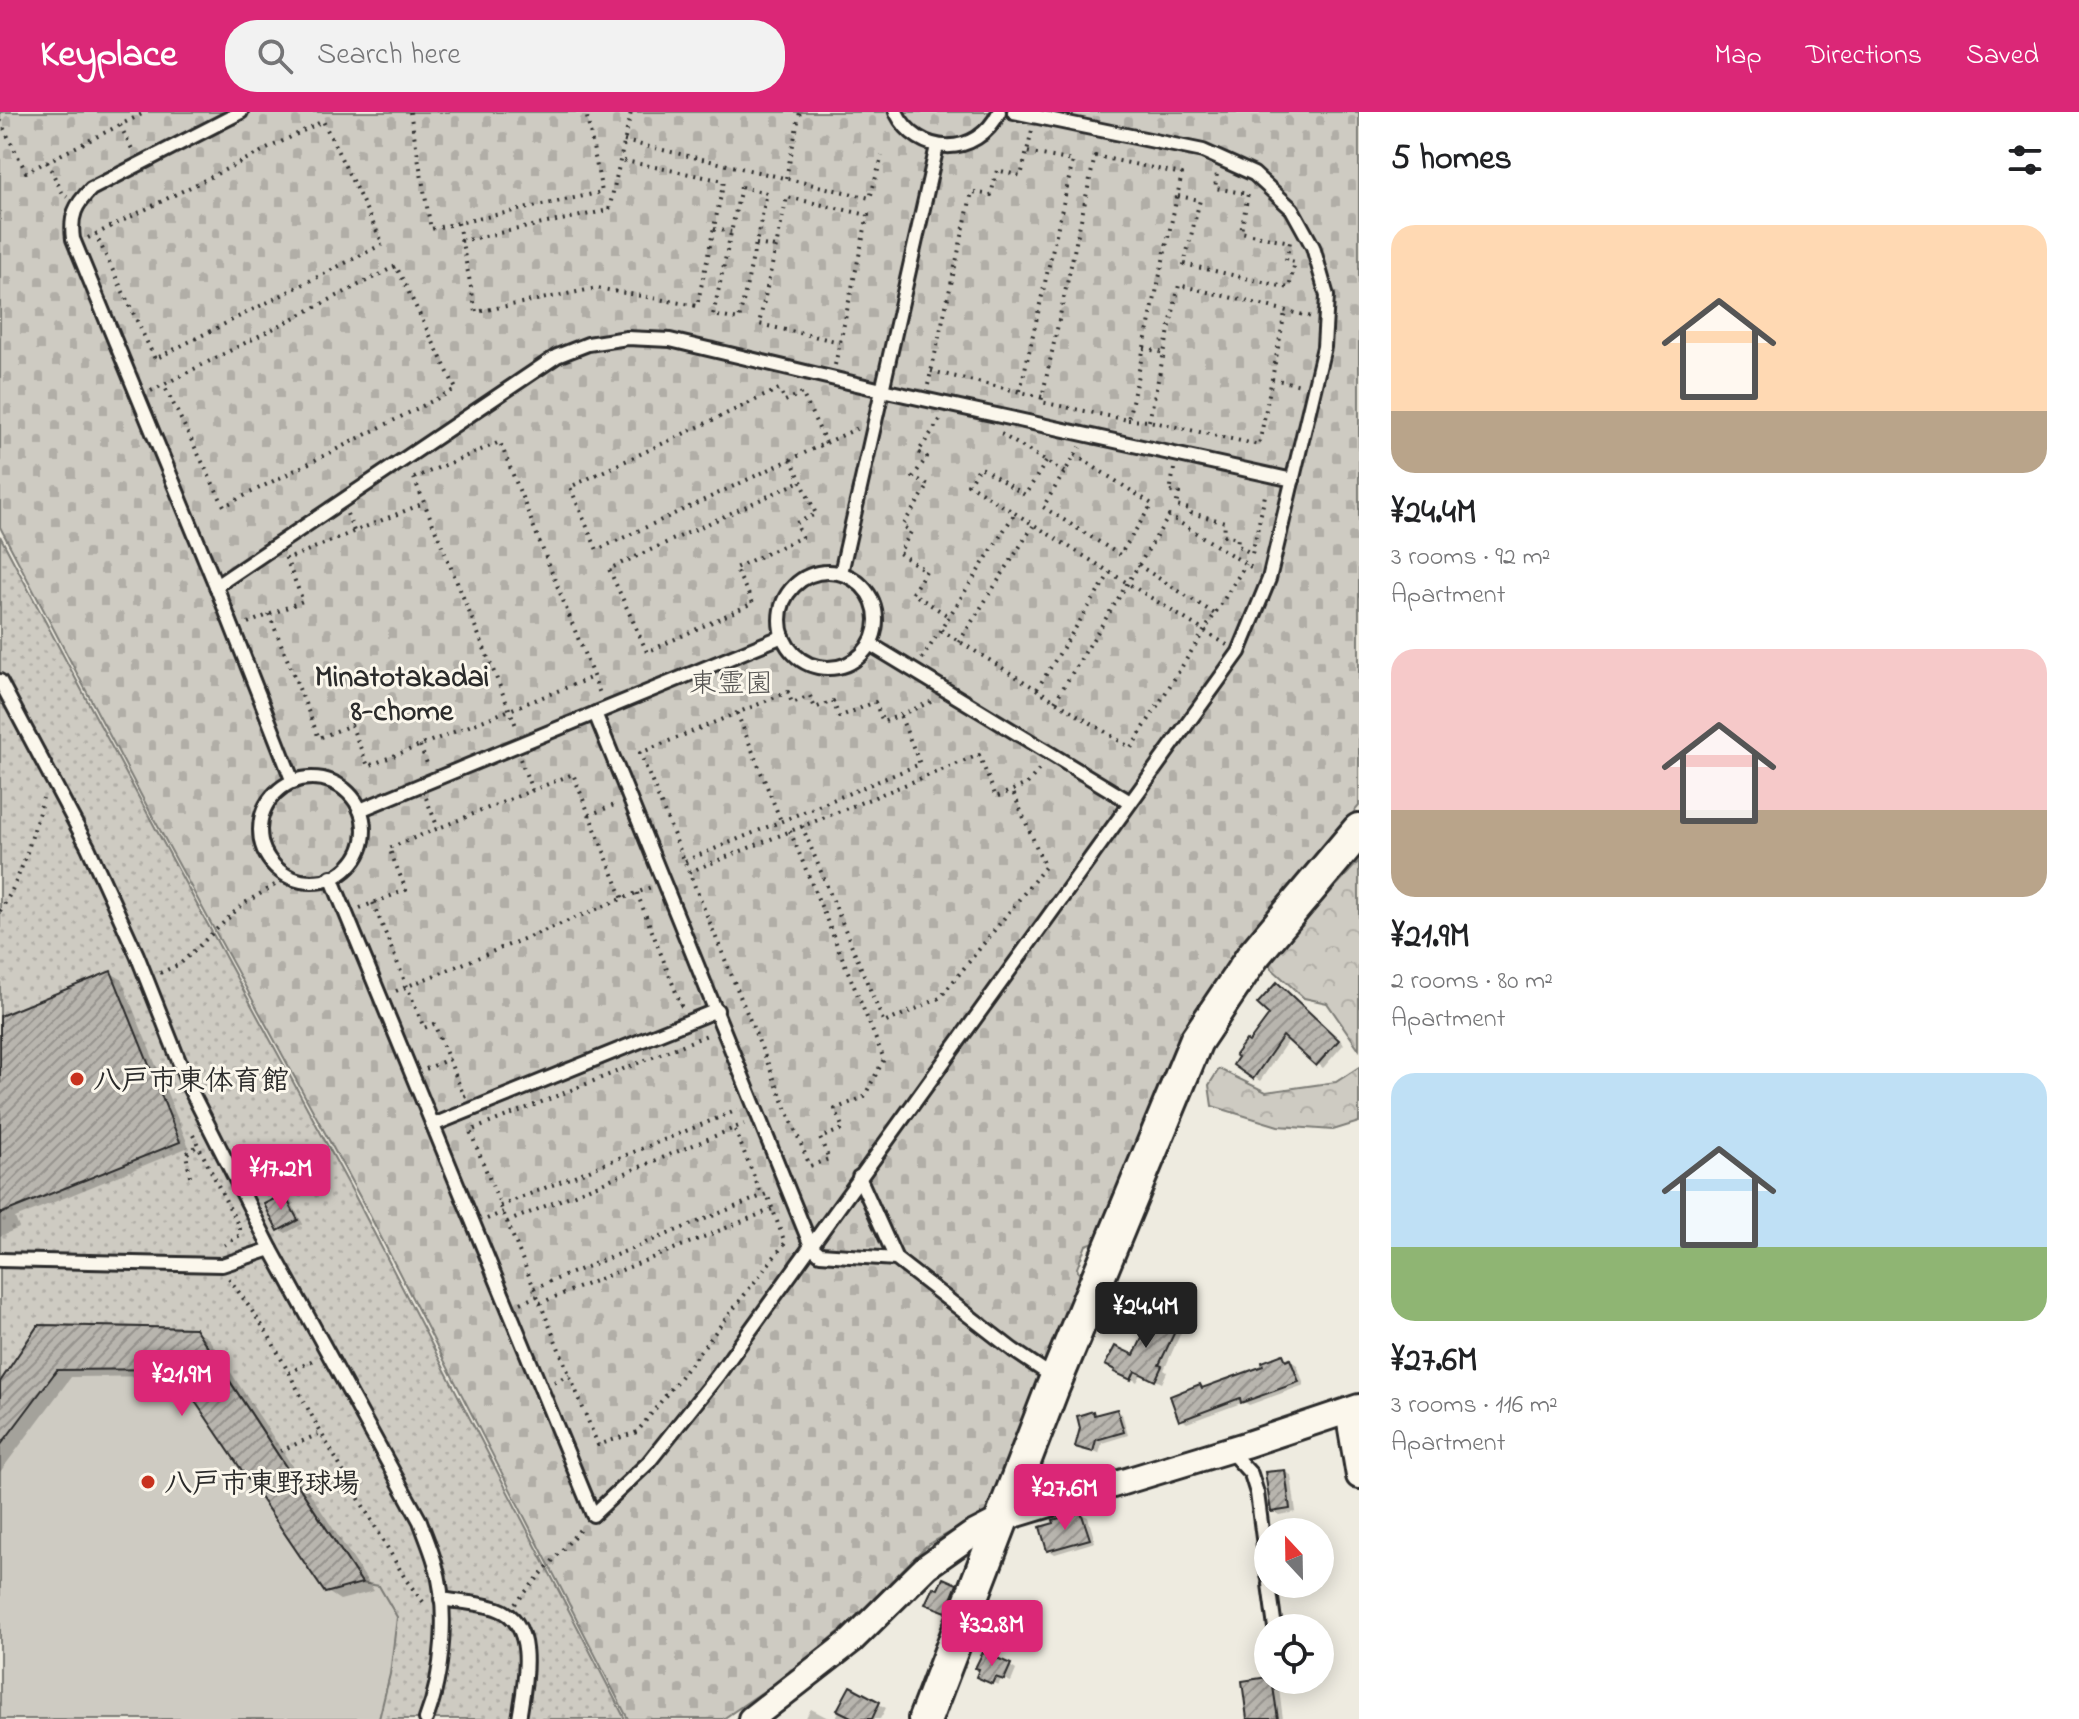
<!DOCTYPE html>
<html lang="en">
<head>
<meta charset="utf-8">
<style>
	:root { --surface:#fff; --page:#f2f2f2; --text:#202124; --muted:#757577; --accent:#db2777 }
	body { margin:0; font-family:"Indie Flower","Klee One",sans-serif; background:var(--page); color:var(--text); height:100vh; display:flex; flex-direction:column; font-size:30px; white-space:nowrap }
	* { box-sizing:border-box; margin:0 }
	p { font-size:26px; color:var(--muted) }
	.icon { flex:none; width:44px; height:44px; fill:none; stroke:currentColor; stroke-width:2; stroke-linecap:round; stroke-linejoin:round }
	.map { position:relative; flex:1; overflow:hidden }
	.drawer { display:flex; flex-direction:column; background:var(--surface); width:720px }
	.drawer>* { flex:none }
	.needle { width:52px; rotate:338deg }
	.fabs { position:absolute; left:1254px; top:1406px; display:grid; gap:16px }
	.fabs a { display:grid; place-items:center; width:80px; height:80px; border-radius:50%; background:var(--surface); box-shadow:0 4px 20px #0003; font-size:40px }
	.price { position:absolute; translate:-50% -68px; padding:0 18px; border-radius:8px; background:var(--accent); color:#fff; font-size:26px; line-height:52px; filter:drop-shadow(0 2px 4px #0008) }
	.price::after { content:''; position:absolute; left:50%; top:48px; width:24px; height:18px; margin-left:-12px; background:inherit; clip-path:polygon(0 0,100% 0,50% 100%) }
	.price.current { background:#222; color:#fff }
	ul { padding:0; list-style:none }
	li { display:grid; align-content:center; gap:16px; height:424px; padding:0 32px }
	li span { display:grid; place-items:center; height:248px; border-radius:24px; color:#555 }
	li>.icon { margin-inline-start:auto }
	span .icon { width:144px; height:144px; fill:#fffc; stroke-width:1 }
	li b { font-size:34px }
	h2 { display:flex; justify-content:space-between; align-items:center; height:96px; padding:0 32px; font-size:34px }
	header { display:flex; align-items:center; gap:48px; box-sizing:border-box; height:112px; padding:0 40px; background:var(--accent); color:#fff }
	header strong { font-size:38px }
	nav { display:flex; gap:44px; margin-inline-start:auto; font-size:28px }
	.search { width:560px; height:72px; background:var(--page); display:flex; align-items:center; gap:20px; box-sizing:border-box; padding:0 28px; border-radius:32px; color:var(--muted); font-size:30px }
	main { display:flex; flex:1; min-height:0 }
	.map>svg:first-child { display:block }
</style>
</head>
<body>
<header>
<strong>Keyplace</strong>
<div class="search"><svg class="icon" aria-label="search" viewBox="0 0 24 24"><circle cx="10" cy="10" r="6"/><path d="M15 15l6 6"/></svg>Search here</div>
<nav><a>Map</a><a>Directions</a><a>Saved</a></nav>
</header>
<main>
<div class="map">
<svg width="1359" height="1607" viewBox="0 0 1359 1607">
	<defs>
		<pattern id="green-dots" width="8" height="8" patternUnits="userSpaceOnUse" patternTransform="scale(2)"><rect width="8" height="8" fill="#cecbc2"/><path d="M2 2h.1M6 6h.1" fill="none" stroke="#b1aea7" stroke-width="1.8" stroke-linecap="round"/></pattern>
		<pattern id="forest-crowns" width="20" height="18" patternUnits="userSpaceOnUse" patternTransform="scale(2)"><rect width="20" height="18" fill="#cecbc2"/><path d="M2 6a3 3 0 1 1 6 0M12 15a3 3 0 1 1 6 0" fill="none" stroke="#b1aea7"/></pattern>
		<pattern id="cemetery-stones" width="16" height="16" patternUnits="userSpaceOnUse" patternTransform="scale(2)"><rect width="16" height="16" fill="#cecbc2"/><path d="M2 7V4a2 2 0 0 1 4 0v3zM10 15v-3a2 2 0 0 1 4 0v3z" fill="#b1aea7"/></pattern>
		<pattern id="building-hatch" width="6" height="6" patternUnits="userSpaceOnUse" patternTransform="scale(2)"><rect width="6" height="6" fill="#b8b5ae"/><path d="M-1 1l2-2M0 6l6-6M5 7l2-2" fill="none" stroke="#96938e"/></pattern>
	</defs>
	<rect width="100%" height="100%" fill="#eeebe0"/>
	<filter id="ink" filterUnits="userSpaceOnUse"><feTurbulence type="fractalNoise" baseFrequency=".0125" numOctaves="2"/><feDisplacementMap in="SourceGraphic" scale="16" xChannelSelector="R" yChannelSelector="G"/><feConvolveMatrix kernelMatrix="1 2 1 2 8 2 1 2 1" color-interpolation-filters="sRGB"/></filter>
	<g filter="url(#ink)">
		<polygon fill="url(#green-dots)" stroke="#7c7b76" stroke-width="2" points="0,424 131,671 355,1084 625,1607 0,1607"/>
		<g fill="url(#forest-crowns)" stroke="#7c7b76" stroke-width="2">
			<polygon points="1359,749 1359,937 1327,891 1304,886 1271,856 1268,848"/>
			<polygon points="1359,955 1359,1010 1333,1018 1278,1014 1212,994 1209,973 1219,957 1266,980 1336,970"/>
		</g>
		<polygon fill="url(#cemetery-stones)" stroke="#7c7b76" stroke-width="2" points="0,0 1359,0 1359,694 1260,809 1216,869 1190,909 1097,1129 1086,1133 1077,1156 1081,1168 1032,1282 991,1397 926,1434 854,1507 790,1561 723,1607 628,1607 367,1098 142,685 0,415"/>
		<polygon fill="#cecbc2" stroke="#7c7b76" stroke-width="2" points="38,1213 195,1216 362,1471 379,1474 397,1505 390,1562 379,1607 0,1607 0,1270"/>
		<g fill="#0003">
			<polygon points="111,861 121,867 189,1035 15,1106 19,1116 0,1124 0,906"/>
			<polygon points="1283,876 1344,932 1323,956 1289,927 1260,969 1254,965 1250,933 1271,902"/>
			<polygon points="284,1084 290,1088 303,1112 286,1121 279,1117"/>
			<polygon points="1178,1213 1183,1216 1164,1258 1167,1260 1162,1271 1142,1261 1137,1270 1108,1252 1134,1245"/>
			<polygon points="195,1218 209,1227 374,1479 340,1488 326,1479 180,1264 71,1265 0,1360 0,1274"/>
			<polygon points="1283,1244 1297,1253 1304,1273 1249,1293 1244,1290 1187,1311 1181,1307 1200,1275 1205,1277 1266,1255"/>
			<polygon points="1117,1299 1122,1302 1128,1323 1102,1331 1099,1342 1077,1334 1093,1301 1098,1304"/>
			<polygon points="1284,1360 1291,1363 1296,1400 1279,1403 1273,1399"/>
			<polygon points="1081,1402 1088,1405 1095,1430 1055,1442 1049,1438"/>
			<polygon points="956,1474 962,1478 952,1502 934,1494"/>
			<polygon points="1010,1554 1016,1558 1011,1570 1002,1566 998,1573 985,1567"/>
			<polygon points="1268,1567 1278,1570 1283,1607 1249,1607"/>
			<polygon points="851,1577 886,1596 880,1607 835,1607"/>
			<polygon points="811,1597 830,1607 805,1607"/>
		</g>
		<g fill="url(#building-hatch)" stroke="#2b2b2b" stroke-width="2">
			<polygon points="111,859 180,1030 0,1102 0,904"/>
			<polygon points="1277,870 1339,928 1316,954 1283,924 1253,967 1233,953 1238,945 1235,943 1246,928 1249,930 1269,903 1257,892"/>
			<polygon points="284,1082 298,1108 278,1119 264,1092"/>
			<polygon points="1155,1199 1179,1211 1159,1253 1162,1254 1155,1269 1135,1259 1131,1268 1114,1260 1115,1258 1105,1253 1115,1234 1134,1243"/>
			<polygon points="38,1213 195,1216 362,1471 325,1481 173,1257 57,1258 0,1334 0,1270"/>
			<polygon points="1283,1242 1286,1249 1290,1247 1299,1270 1241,1291 1240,1286 1179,1309 1170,1284 1200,1272 1202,1276 1263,1254 1262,1250"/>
			<polygon points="1117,1297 1124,1320 1096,1328 1093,1340 1075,1335 1080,1316 1077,1304 1093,1299 1094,1303"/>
			<polygon points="1285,1358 1290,1397 1271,1400 1265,1360"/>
			<polygon points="1081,1400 1090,1427 1047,1439 1040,1415 1054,1411 1053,1408"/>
			<polygon points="943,1466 957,1472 946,1500 925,1492 933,1475 938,1477"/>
			<polygon points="983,1540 1011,1552 1004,1568 995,1565 992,1572 976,1565 979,1557 975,1556"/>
			<polygon points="1268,1565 1268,1568 1272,1568 1278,1607 1247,1607 1242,1569"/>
			<polygon points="850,1574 880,1590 872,1607 855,1607 837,1598"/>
		</g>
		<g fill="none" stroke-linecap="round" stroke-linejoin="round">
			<g stroke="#2b2b2b" stroke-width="18">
				<g id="lane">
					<path d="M241 0 91 77C75 93 70 104 73 127L216 474 293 670"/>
					<path d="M896 0C918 45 977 46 999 0"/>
					<circle cx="828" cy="508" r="48"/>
					<polyline points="841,461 937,34"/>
					<polyline points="216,474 557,244 588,232 627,226 670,228 882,278 1293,368"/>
					<polyline points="870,532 1130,690"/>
					<path d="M0 569 88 735 137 843 190 977 271 1137 420 1409C425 1423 431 1437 435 1451 449 1496 443 1564 426 1607"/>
					<polyline points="595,601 811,1134 820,1142 896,1147 1013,1238 1053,1265"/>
					<circle cx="312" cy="718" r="52"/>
					<polyline points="360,698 783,524"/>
					<polyline points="331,765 593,1403 648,1351 718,1263 1239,540 1269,467 1324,235 1327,184 1313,135 1292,97 1254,62 1203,39 1014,0"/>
					<polyline points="433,1013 717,898"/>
					<polyline points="859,1065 896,1147"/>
					<polyline points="0,1148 222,1153 271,1137"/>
					<polyline points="1229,1338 1251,1362 1257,1381 1268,1464"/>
					<polyline points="1269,1472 1275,1516"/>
					<path d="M441 1487C459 1490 481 1491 498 1497 539 1512 524 1574 519 1607"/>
				</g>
			</g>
			<g stroke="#2b2b2b" stroke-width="30">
				<g id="street">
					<polyline points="1348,1299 1359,1364"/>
					<polyline points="751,1607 851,1529 927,1454 971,1423 1004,1406 1245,1333 1359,1295"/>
				</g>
			</g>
			<g stroke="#2b2b2b" stroke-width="38">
				<polyline id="secondary" points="925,1607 1052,1277 1196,929 1253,844 1359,718"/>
			</g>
			<g stroke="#2b2b2b" stroke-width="4" stroke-dasharray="2 6" stroke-linecap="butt">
				<polyline points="410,0 431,117 602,80 586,0"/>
				<polyline points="0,9 26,60 146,0"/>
				<polyline points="120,13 133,39"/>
				<polyline points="624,29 870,86 882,44"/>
				<polygon points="1095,44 1182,62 1128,308 1041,290"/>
				<polyline points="47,50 63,82 67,85"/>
				<polyline points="786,66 800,0"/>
				<polygon points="741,75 767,81 739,208 713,203"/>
				<polyline points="1178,84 1200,88 1184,152 1289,176 1295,150 1286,148 1290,130 1241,120 1248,82 1215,76 1217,61"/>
				<polyline points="458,111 476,200 597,176 697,194 724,69 620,48"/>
				<polyline points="714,117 731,120"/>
				<polyline points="88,126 323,9 383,132 155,247 96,123"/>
				<polyline points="461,129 609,98 631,0"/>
				<polyline points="756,132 776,135"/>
				<polyline points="1144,236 1164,241"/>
				<polyline points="835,253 868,103 787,85 759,212 840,230"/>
				<polyline points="931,259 1042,285"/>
				<polyline points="1272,267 1301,273"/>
				<polyline points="928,273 972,80 991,83 997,58 1021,64 1032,18"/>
				<polyline points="151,279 396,154 456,277 224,394 164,273"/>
				<polyline points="1020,279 1073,49 1027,40"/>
				<polyline points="940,308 918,340 927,345 913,365 929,373 902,414 911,420 899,441 926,459 912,481 950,505"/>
				<polyline points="1128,308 1149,309 1259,333 1285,200"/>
				<polyline points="1149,309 1179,173 1312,205"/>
				<polyline points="1001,322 1064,360"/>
				<polyline points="826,331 802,281 785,289 779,277 570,375 597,438 858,316"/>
				<polyline points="1075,343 1152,392 1120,443 1043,395 1080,335"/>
				<polyline points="791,347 816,402 796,411 802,425 735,456 753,491 647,540 609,457 801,369"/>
				<polyline points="1046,350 1025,383 980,355 968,372 1227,533"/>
				<polyline points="1174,357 1170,380 1179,381 1176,394 1190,397 1191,401 1225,410 1224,423 1238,426 1237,433 1252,442 1266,379"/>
				<polyline points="414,366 500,330 601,584"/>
				<polyline points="414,366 517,616"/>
				<polyline points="347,402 354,419"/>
				<polyline points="292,445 424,391"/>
				<polyline points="1138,453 1215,502"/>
				<polyline points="269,502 319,626 351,613 368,654 593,565"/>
				<polyline points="248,511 303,489 285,444"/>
				<polyline points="941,518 1131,636 1246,452"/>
				<polyline points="959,530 1033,414"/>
				<polyline points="922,547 1015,401"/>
				<polyline points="1037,577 1110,461"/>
				<polyline points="1055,589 1169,404 1254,457"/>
				<polyline points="737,601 781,709"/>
				<polyline points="420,634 428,654"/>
				<polyline points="520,647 532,678"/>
				<polyline points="426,686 438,716"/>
				<polyline points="589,703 617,692"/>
				<polyline points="802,714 884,911 940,886 1045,755 1012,678"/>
				<polyline points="790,719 884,947 864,985 835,997 843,1017 820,1026 829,1047 810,1054 640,641 788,580 792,591 810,584 815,596 833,589 839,605 875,590 883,610 933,589"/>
				<polyline points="685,749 920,652 900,603"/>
				<polyline points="689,760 979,643 996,685 1027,672 1041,655"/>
				<polyline points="637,781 681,893 677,895"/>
				<polyline points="373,791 424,916 434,912 464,984 466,983"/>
				<polyline points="360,796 406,778 389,736 573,662 623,787"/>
				<path d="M0 799C22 766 32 724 43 686"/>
				<polyline points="160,861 180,852 243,792 290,764"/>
				<polyline points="396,879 651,775"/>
				<polyline points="426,957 449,947"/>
				<polyline points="735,1018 762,1084"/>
				<polyline points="193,1023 240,1117 240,1123 223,1134"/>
				<polyline points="190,1064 186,1042 197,1034"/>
				<polyline points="500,1094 738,998"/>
				<polyline points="487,1107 503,1100"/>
				<polyline points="507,1110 744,1012"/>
				<polyline points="229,1166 268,1222 321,1321 406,1468 424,1491"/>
				<polyline points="534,1176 767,1082 785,1131 637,1320 598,1333 470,1019 707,923"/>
				<polyline points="521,1191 537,1184"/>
				<polyline points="540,1191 773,1097"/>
				<polyline points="289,1261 315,1247"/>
				<polyline points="554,1270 569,1263"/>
				<polyline points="280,1339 321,1321"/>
				<polyline points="515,1492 583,1414"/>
			</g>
			<use href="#lane" stroke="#fbf7ec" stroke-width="12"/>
			<use href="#street" stroke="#fbf7ec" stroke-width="24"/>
			<use href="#secondary" stroke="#fbf7ec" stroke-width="32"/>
		</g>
	</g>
	<g fill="#c8321e" stroke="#fbf7ec" stroke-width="3">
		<circle cx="77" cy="967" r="8"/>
		<circle cx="148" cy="1370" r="8"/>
	</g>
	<g text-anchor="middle" stroke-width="6" stroke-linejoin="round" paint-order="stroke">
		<g font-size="28" fill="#545351" stroke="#fbf7ec">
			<text x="731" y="580">東霊園</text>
		</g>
		<g font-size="28" font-weight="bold" fill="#2b2b2b" stroke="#fbf7ec" text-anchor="start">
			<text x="93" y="977">八戸市東体育館</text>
			<text x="164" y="1380">八戸市東野球場</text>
		</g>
		<g font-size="30" font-weight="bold" fill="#2b2b2b" stroke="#fbf7ec">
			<text x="402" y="574">Minatotakadai<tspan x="402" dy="34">8-chome</tspan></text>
		</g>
	</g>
</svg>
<div class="fabs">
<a><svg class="needle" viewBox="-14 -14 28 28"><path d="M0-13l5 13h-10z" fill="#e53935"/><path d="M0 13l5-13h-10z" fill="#757577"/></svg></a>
<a><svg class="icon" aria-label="locate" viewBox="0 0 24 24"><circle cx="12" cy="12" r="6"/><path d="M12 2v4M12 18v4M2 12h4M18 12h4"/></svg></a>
</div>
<b class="price" style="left:281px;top:1100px">¥17.2M</b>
<b class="price current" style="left:1146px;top:1238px">¥24.4M</b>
<b class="price" style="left:182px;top:1306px">¥21.9M</b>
<b class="price" style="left:1065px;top:1420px">¥27.6M</b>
<b class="price" style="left:992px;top:1556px">¥32.8M</b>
</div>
<section class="drawer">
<h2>5 homes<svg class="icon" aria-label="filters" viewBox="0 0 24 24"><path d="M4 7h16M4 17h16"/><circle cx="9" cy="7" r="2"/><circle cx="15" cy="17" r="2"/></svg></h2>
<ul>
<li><span style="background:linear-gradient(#ffd9b3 75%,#b9a48a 0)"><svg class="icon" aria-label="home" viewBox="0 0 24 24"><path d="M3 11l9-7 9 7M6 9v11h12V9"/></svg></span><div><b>¥24.4M</b><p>3 rooms · 92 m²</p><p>Apartment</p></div></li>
<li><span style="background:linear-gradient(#f6c9c9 65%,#b9a48a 0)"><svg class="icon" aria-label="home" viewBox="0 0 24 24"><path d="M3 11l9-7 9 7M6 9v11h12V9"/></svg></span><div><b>¥21.9M</b><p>2 rooms · 80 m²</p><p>Apartment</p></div></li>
<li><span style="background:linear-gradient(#bfe0f5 70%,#8fb573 0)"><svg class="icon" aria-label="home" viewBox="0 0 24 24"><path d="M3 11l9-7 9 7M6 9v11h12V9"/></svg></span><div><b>¥27.6M</b><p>3 rooms · 116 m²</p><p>Apartment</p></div></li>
</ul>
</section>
</main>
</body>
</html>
